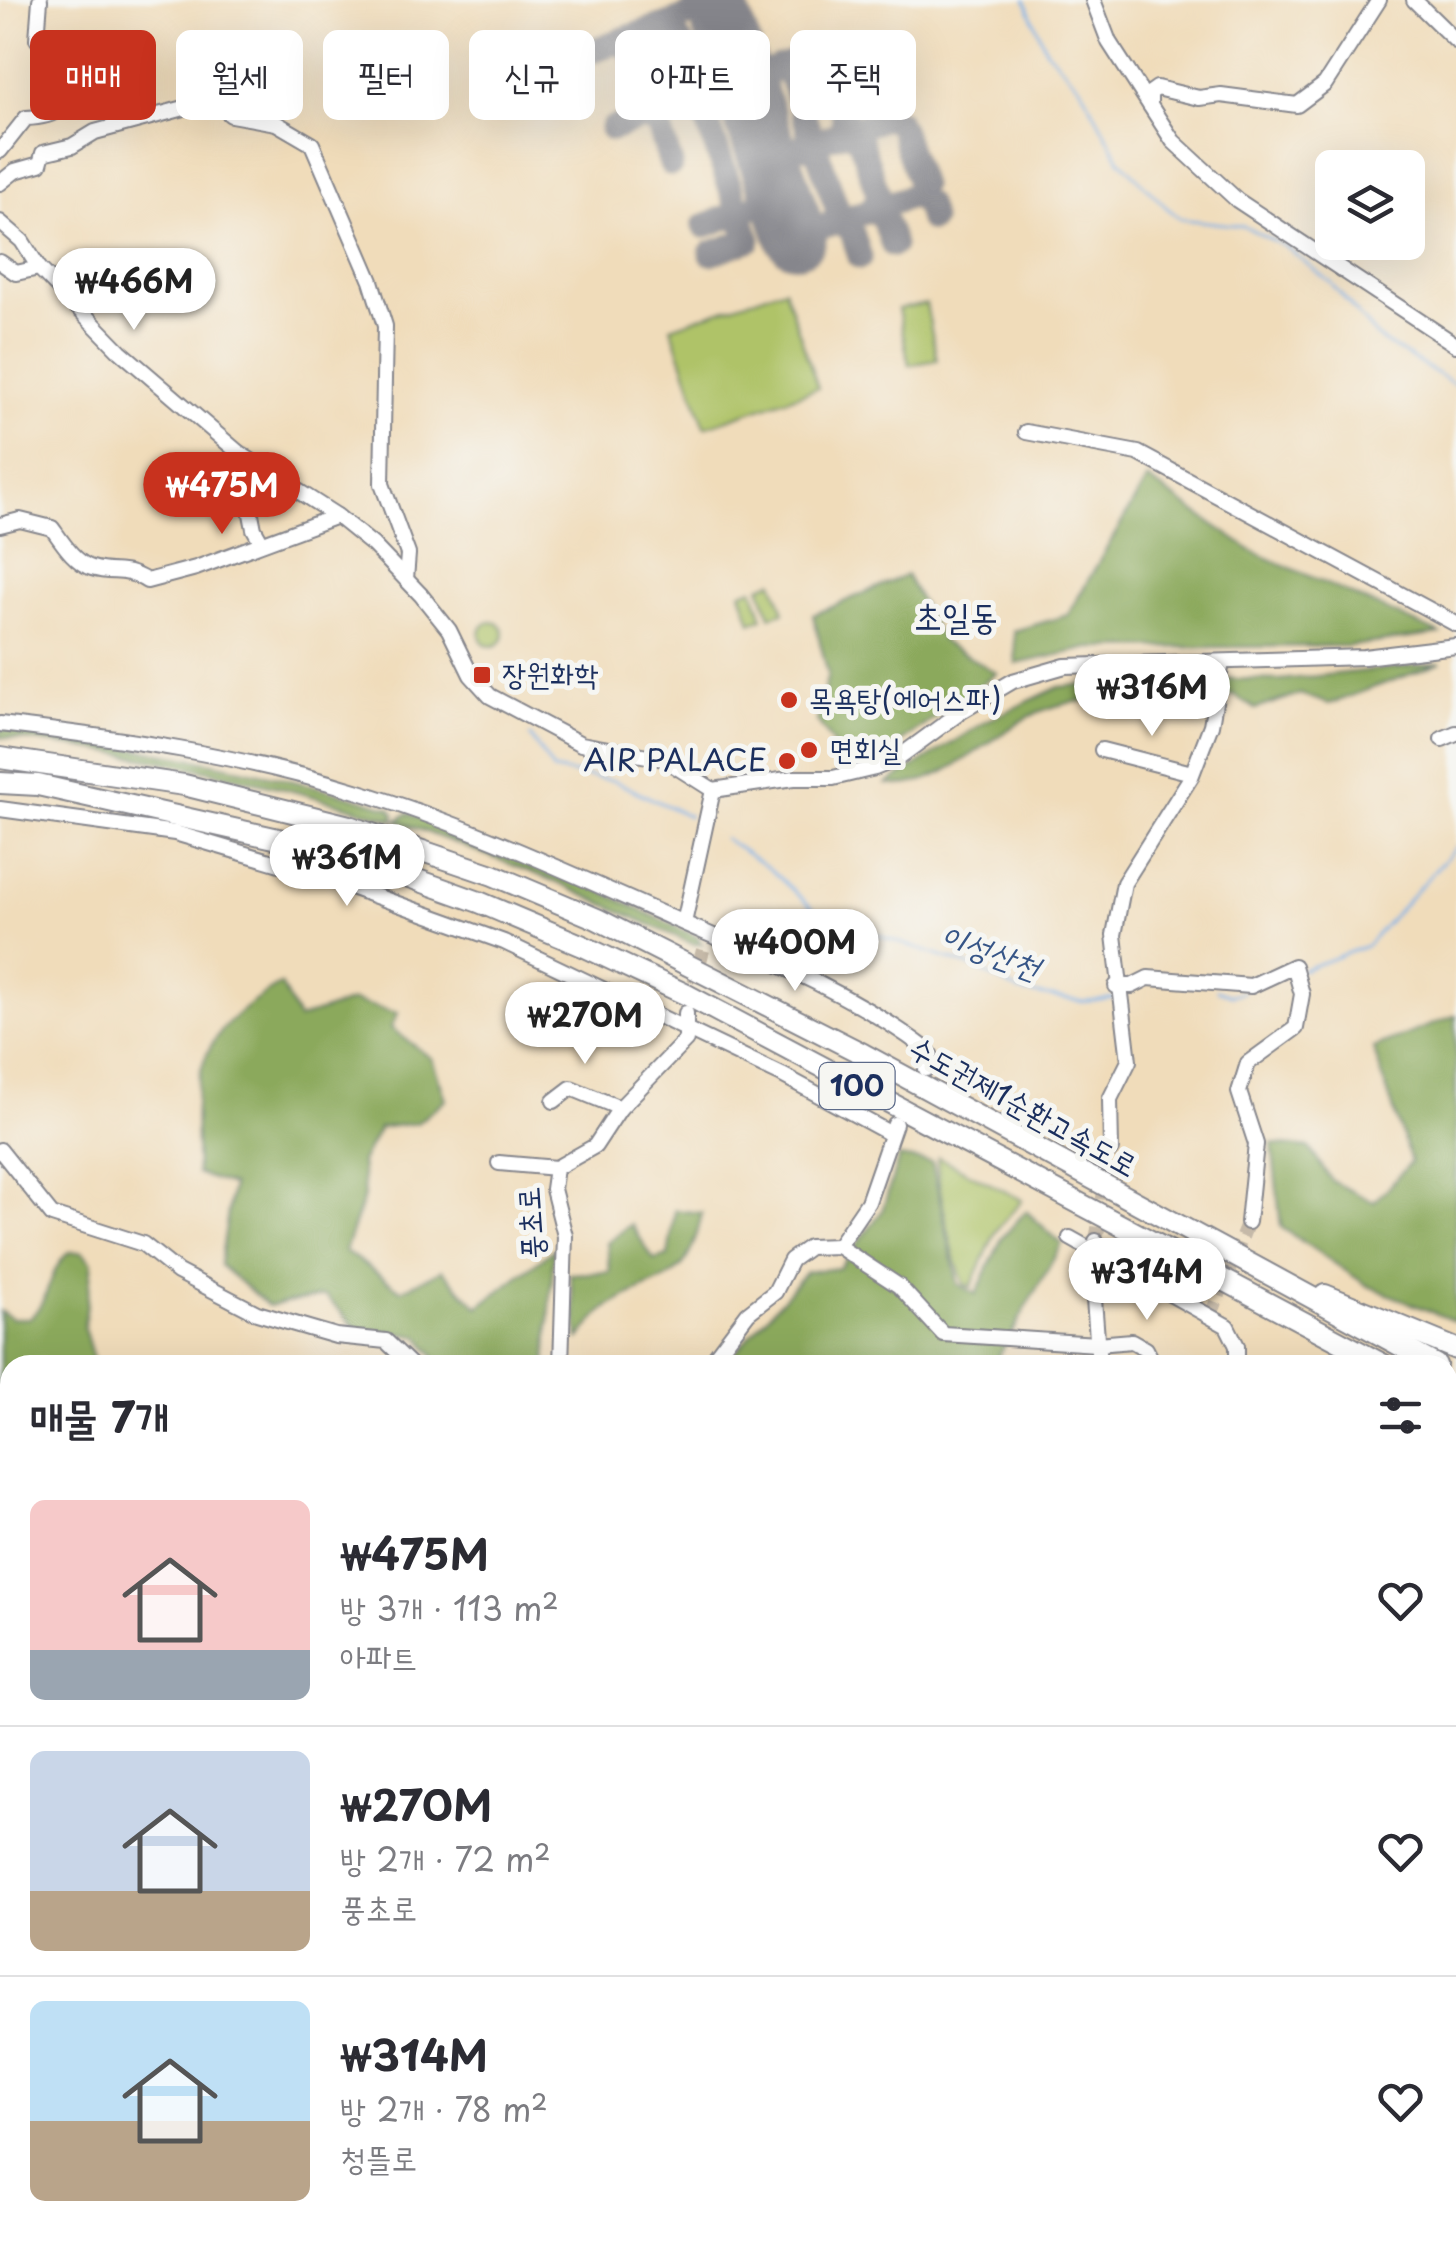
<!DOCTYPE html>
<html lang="ko">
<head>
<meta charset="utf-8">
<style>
	:root { --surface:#fff; --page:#f2f2f3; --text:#2b2b33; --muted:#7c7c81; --line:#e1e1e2; --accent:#c8321e }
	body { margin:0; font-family:"Playpen Sans","Poor Story",sans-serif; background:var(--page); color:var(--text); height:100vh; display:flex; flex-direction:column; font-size:38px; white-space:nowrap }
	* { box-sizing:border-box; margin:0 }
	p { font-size:32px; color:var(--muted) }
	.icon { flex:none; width:55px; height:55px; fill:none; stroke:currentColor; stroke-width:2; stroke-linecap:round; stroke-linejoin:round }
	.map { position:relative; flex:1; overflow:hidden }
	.sheet { position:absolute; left:0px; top:1355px; width:1458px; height:892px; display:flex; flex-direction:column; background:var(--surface); border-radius:30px 30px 0 0; box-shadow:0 10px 40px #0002 }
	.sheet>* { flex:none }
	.banner { position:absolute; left:30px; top:30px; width:1398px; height:90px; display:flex; gap:20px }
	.buttons { position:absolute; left:1315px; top:150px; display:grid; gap:20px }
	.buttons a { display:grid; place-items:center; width:110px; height:110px; border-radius:15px; background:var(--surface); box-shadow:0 10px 40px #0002; font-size:50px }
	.price { position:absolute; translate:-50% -85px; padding:0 22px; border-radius:35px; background:#fff; color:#222; font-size:32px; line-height:65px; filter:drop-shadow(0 2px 5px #0008) }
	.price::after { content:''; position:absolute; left:50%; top:60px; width:30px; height:22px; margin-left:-15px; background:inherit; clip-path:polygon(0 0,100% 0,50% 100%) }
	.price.active { background:var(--accent); color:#fff }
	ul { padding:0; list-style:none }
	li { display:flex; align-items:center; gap:30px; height:250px; padding:0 30px }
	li+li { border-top:2px solid var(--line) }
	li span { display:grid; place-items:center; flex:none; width:280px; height:200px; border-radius:15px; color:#555 }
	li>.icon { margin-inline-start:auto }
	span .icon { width:120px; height:120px; fill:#fffc; stroke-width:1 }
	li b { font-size:42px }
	h2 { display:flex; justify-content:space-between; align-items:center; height:120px; padding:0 30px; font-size:42px }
	.chip { padding:0 35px; border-radius:15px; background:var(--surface); box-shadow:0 10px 40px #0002; font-size:35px; line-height:90px }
	.chip.active { background:var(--accent); color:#fff }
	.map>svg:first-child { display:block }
</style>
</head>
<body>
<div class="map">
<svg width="1456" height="2247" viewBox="0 0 1456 2247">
	<rect width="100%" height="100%" fill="#f6f6f2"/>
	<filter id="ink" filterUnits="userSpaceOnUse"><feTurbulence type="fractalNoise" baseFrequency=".01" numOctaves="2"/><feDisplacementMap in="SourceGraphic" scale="20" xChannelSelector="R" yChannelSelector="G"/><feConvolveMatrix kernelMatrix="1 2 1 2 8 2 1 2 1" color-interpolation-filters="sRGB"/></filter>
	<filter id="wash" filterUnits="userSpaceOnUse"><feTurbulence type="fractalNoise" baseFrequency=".0048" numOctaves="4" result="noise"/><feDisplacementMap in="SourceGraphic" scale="40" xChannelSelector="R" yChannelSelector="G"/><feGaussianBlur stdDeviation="2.25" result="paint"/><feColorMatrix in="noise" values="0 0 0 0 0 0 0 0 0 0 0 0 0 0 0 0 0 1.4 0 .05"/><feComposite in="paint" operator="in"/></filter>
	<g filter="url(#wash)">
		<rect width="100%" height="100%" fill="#f0dcba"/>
		<g fill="#afc367" stroke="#657962" stroke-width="2.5">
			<polygon points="784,288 818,388 705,427 671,327"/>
			<polygon points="926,304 937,360 909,365 898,309"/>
			<polygon points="773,581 784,612 770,616 760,586"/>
			<polygon points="753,588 763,618 751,622 741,592"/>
			<circle cx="492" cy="634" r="12"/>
			<path d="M938 1157 1022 1200 996 1231 971 1287 965 1285C955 1270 934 1173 938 1157Z"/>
			<polygon points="1245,2238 1377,2238 1376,2247 1246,2247"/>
		</g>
		<g fill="#8ba95c" stroke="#536c5d" stroke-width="2.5">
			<polygon points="1147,479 1252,551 1440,634 1350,646 1090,648 1016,664 1014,631 1068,615"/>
			<polygon points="906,575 943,642 997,673 894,747 843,758 817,721 828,674 813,615"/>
			<path d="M1441 663 1329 704 1300 694 1255 709 1234 695C1214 698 1193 703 1173 703 1127 702 1089 693 1044 710 996 728 941 794 887 784L988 720 1059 687 1148 677 1279 680Z"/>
			<path d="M0 729C133 746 263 768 391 808L395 815 393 820C264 779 134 752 0 737Z"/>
			<polygon points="408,813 603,892 697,937 702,944 693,944 544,877 397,821"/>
			<path d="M281 984 298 1019 352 1001 398 1013 391 1028 432 1059 446 1099 417 1123 379 1128 361 1162 364 1196 345 1251 401 1290 442 1270 478 1307 554 1249 546 1365H441L419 1336 358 1329 325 1296 268 1306 220 1265 232 1185 197 1174C193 1077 190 1037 281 984Z"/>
			<polygon points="1456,1015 1456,1322 1368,1286 1281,1227 1272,1144 1309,1148 1332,1181 1374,1202 1411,1162 1373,1048"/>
			<polygon points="899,1157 932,1162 958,1284 976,1294 1002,1238 1026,1211 1062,1244 997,1359 998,1365 724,1365 806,1272 839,1268 882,1211"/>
			<path d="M675 1210 702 1213C687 1287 668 1272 611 1305 599 1312 589 1328 579 1339L570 1274 610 1272 607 1243 631 1224 654 1260 668 1256Z"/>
			<path d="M69 1252H83L92 1263 84 1328 95 1365H10V2071L0 2065V1311L12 1318H29C51 1301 47 1271 69 1252Z"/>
			<polygon points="1448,1540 1456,1543 1456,1637 1448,1636"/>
			<polygon points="534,2238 861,2238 861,2244 540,2247"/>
		</g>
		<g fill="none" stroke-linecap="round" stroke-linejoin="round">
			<g stroke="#76aee6" stroke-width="2.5">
				<polyline points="1025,0 1046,50 1080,86 1120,160 1166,207 1181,219 1243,226 1286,247 1331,283 1379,339 1456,385"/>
				<polyline points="530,736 553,770 614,781 689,816"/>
				<polyline points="724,838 771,870 821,916 975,968 1020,992 1085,1002 1114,998"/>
				<polyline points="1302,970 1366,946 1456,847"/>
				<polyline points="1217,990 1231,995 1243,992"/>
			</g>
			<g stroke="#86868c" stroke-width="25">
				<path d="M665 25C682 33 700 81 691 99"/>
				<polyline points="612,44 620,42 631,50 650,104 644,117 658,124 671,164"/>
				<polyline points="585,53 717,6"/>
				<polyline points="813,55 825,60 845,120 839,134"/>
				<polyline points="779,67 791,77 810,134 804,146 817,151 838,211 833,223"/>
				<polyline points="688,100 703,110 749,240 711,253"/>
				<polyline points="612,129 845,44 861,53 879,110 873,122"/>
				<polyline points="846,131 859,138 879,196 872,209 883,217 893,245"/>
				<polyline points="769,158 884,118 897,121 901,129 920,185 914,195 796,236"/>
				<polyline points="914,195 926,204 931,220"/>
				<polyline points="838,222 851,229 860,257"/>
				<polyline points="704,226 782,196"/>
			</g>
			<polyline stroke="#86868c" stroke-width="62" points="714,0 796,236"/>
		</g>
	</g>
	<g filter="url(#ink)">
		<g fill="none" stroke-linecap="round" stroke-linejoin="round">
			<g stroke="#c5b9a8" stroke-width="14" stroke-dasharray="14 7" stroke-linecap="butt">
				<polyline points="689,1003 703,950"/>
				<polyline points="1096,1241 1111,1149"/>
				<polyline points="1211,1315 1248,1222"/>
				<polyline points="1448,1399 1456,1391"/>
			</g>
			<g stroke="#c5b9a8" stroke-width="18" stroke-dasharray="18 9" stroke-linecap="butt">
				<polyline points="0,1886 10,1893"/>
				<polyline points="0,1942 10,1950"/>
			</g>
			<g stroke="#86868c" stroke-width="18">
				<g id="minor">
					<polyline points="1093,0 1109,42 1173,141 1237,200 1456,345"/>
					<polyline points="1414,0 1456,41"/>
					<polyline points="1150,105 1150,93 1157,88 1199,98 1221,95 1297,105 1325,84 1379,0"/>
					<path d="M0 151 26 118C92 116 64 68 37 39L40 0"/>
					<polyline points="0,183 15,171 40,164 43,153 72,146 95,132 214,100 231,115 276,123 312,144 371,281 385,326 382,484 408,554 406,579"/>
					<polyline points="0,222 22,241 39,268"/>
					<polyline points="0,262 16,273 39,268 120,351 239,453 337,516"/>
					<polyline points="1026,432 1138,453 1456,624"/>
					<polyline points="239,453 254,529 262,543"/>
					<path d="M0 525 20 520 52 528C62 542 75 563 92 568 115 575 123 566 147 581L196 568 337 516 373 545 421 595 449 630 471 675 490 696 581 744 664 759 713 790 794 778H833L875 768 895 760 962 711 1013 681 1065 666 1364 657 1456 646"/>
					<path d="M0 724C120 738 241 755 356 791 465 824 568 872 672 918 760 957 848 990 926 1049L930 1054 926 1069"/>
					<polyline points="1442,739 1456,733"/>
					<polyline points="1102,750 1192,773"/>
					<polyline points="0,809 175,833 320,876 504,942 782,1075 891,1134"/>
					<polyline points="684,923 713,790"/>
					<polyline points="1116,986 1132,986 1148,978 1251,986 1294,966 1302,994 1296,1028 1248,1063 1239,1092 1256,1144 1248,1222"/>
					<polyline points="554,1101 571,1088 620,1108"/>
					<polyline points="1111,1149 1110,1099 1129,1061 1114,935 1124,883 1191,777 1211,725 1222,662"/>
					<polyline points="0,1150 52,1215 143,1244 178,1272 257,1313 336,1336 386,1341 411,1365"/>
					<polyline points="499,1163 556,1168"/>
					<polyline points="1070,1238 1227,1326 1237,1346 1237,1365"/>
					<polyline points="1096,1241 1093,1286 1099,1365"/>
					<polyline points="838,1246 868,1202 895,1124"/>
					<polyline points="561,1365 565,1236 553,1189 556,1168 595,1146 620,1108 686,1040 686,1013"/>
					<polyline points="704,1365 711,1362 748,1313 775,1292 791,1260 809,1247 838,1246 899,1286 943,1334 1097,1344 1132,1341 1146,1349 1154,1365"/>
					<polyline points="1448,1678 1456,1680"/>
					<polyline points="1448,1916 1456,1915"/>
					<polyline points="1448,2004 1456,2014"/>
					<polyline points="1448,2035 1456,2028"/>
					<polyline points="1448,2105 1456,2098"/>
					<polyline points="0,2185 10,2167"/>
					<polyline points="165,2238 173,2247"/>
					<polyline points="437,2238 448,2238"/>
					<polyline points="1104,2238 1110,2242 1128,2238"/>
					<polyline points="463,2247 466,2238"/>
					<polyline points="1234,2247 1235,2238"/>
				</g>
			</g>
			<g stroke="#86868c" stroke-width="21">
				<polyline id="major" points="425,2238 434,2247"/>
			</g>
			<g stroke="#86868c" stroke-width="24">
				<g id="highway">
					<polyline points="0,758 184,785 349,826 493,875 597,919 863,1054 1436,1365"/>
					<polyline points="0,783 38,785 345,854 479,902 583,946 687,995 1384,1365"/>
					<polyline points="1325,1295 1456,1349"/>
					<polyline points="1448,1410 1456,1415"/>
				</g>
			</g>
			<use href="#minor" stroke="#fff" stroke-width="14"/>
			<use href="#major" stroke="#fff" stroke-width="18"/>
			<use href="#highway" stroke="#fff" stroke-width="20"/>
		</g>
	</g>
	<g fill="#c8321e" stroke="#f6f6f2" stroke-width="4">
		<rect x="472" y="665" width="20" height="20" rx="5"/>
		<circle cx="789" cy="700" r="10"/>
		<circle cx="809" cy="750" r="10"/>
		<circle cx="787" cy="761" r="10"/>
	</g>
	<g text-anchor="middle" stroke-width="10" stroke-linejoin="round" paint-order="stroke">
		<rect fill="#f6f6f2" stroke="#5d6b8a" stroke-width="2.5" x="819.5" y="1063" width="75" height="46" rx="8"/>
		<g font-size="28" font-weight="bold" fill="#1b2f5e">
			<text x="857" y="1096">100</text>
		</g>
		<g font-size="30" fill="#1b2f5e" stroke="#f6f6f2" text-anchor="start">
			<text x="502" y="685">장원화학</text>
			<text x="809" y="710">목욕탕(에어스파)</text>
			<text x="829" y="760">면회실</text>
			<text x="767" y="771" text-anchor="end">AIR PALACE</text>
		</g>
		<g font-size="30" fill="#1b2f5e" stroke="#f6f6f2">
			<text transform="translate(1023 1107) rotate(29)" y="10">수도권제1순환고속도로</text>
			<text transform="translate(531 1223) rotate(-94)" y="10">풍초로</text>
		</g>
		<g font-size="32" font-style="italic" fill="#365587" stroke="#f6f6f2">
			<text transform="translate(990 952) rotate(20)" y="11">이성산천</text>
		</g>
		<g font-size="35" fill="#1b2f5e" stroke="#f6f6f2">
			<text x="956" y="629">초일동</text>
		</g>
	</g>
</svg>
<div class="buttons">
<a><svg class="icon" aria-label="layers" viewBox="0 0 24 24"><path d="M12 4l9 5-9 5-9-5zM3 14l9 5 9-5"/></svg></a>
</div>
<b class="price" style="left:134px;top:333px">₩466M</b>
<b class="price active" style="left:222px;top:537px">₩475M</b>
<b class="price" style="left:1152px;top:739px">₩316M</b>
<b class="price" style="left:347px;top:909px">₩361M</b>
<b class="price" style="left:795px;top:994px">₩400M</b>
<b class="price" style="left:585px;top:1067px">₩270M</b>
<b class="price" style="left:1147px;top:1323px">₩314M</b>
<div class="banner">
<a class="chip active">매매</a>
<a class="chip">월세</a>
<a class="chip">필터</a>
<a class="chip">신규</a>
<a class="chip">아파트</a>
<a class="chip">주택</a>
</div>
<section class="sheet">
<h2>매물 7개<svg class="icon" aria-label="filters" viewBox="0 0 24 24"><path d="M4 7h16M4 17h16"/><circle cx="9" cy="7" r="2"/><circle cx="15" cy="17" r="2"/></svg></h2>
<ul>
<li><span style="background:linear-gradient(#f6c9c9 75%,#9aa5b1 0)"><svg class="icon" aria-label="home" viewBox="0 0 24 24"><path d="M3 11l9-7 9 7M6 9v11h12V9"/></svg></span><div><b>₩475M</b><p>방 3개 · 113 m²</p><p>아파트</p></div><svg class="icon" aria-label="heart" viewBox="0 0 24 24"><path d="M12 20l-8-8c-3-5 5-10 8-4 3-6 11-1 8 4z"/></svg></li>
<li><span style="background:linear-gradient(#c9d6e8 70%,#b9a48a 0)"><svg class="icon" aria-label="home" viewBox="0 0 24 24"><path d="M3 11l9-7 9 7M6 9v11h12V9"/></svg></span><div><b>₩270M</b><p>방 2개 · 72 m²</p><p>풍초로</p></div><svg class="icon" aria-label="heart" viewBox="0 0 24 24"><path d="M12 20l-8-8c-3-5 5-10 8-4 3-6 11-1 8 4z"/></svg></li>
<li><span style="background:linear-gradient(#bfe0f5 60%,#b9a48a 0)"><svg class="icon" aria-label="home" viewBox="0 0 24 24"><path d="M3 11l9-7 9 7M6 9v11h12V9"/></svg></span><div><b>₩314M</b><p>방 2개 · 78 m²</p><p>청뜰로</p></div><svg class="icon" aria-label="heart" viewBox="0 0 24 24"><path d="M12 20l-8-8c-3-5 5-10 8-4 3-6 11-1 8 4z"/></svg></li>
</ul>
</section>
</div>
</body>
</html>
